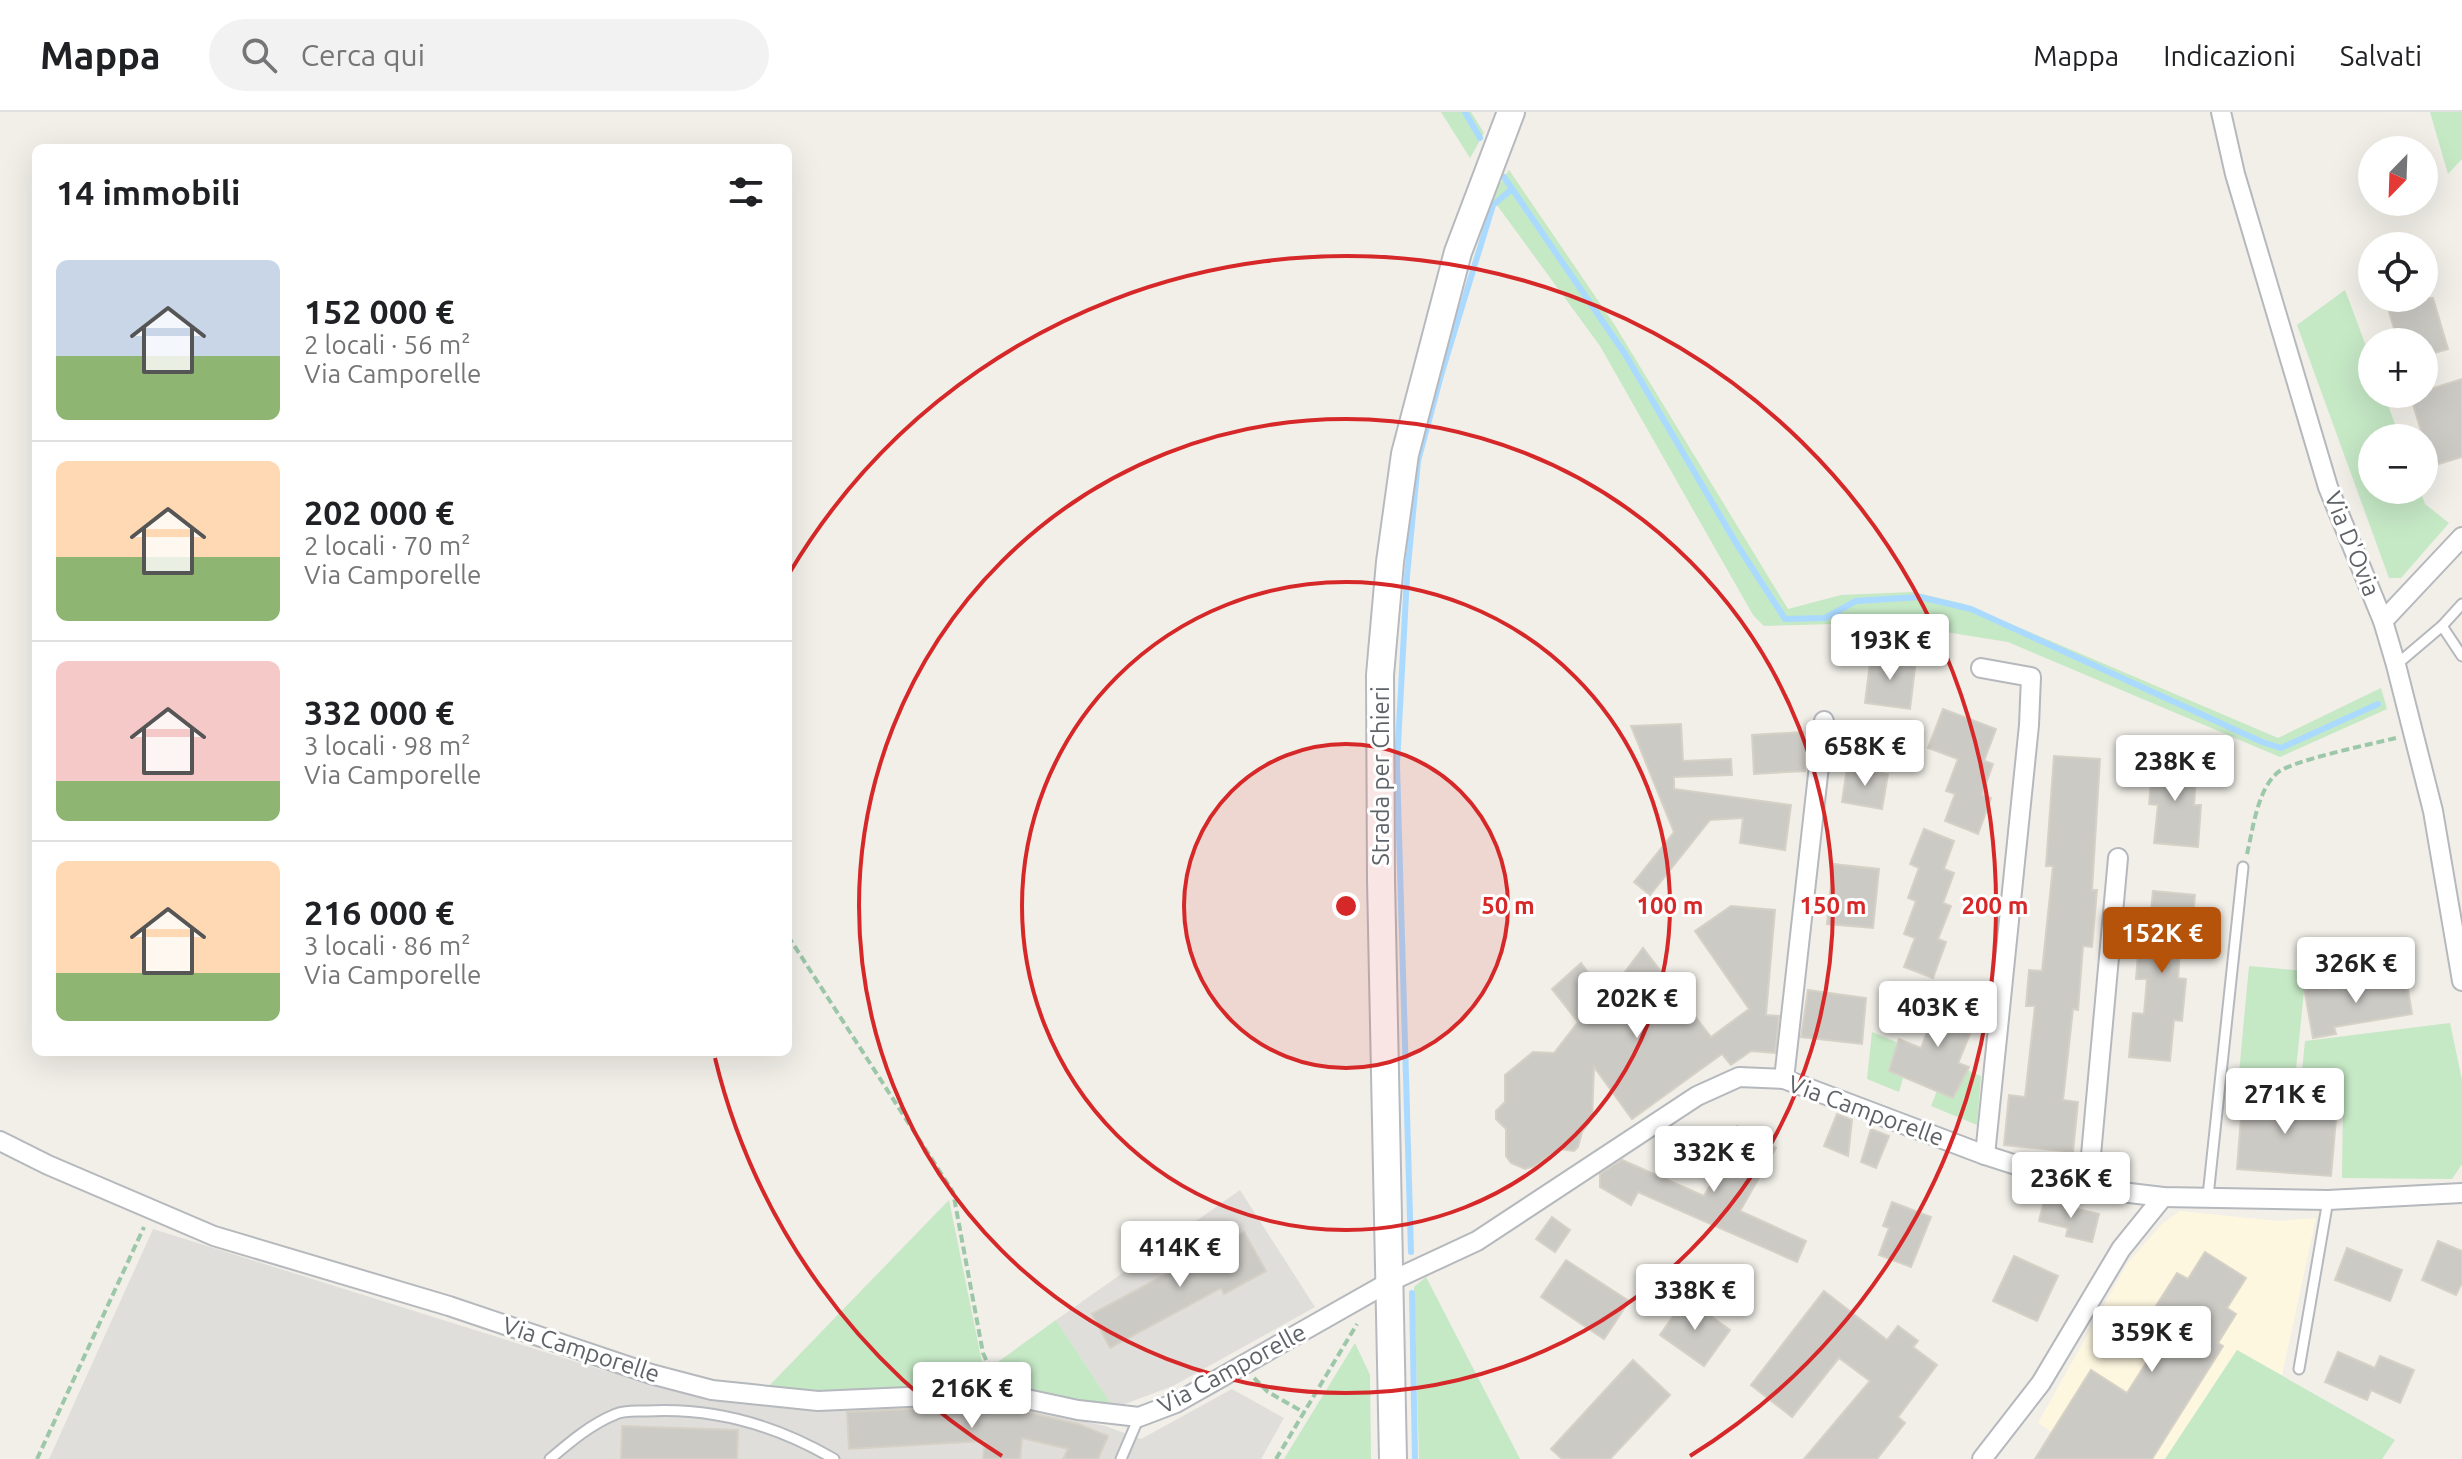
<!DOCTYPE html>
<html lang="it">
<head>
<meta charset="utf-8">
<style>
	:root { --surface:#fff; --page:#f2f2f2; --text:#202124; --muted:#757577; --line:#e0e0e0; --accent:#b45309 }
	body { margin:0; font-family:Ubuntu,sans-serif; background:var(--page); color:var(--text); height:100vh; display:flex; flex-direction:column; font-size:30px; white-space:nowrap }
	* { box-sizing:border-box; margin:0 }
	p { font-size:26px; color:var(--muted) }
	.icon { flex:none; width:44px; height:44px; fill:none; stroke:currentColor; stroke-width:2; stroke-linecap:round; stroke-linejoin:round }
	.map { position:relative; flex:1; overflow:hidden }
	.panel { position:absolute; left:32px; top:32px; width:760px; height:912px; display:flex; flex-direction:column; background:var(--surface); border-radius:12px; box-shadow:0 8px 32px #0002 }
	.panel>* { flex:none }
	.needle { width:52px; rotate:203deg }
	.tools { position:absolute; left:2358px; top:24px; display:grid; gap:16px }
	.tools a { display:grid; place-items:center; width:80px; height:80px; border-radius:50%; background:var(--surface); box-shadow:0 8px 32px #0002; font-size:40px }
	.price { position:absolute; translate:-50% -68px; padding:0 18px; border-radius:8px; background:#fff; color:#222; font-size:26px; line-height:52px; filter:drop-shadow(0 2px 4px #0008) }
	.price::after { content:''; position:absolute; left:50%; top:48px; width:24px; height:18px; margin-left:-12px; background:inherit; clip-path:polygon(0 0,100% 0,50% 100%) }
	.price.on { background:var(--accent); color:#fff }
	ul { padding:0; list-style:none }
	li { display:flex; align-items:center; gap:24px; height:200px; padding:0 24px }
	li+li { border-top:2px solid var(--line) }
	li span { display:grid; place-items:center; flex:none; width:224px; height:160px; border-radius:12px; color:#555 }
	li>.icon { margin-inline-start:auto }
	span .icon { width:96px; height:96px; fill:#fffc; stroke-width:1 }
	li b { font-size:34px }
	h2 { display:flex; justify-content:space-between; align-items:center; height:96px; padding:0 24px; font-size:34px }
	header { display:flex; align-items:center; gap:48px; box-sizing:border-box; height:112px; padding:0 40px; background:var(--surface); border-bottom:2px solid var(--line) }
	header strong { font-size:38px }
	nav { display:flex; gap:44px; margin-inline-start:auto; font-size:28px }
	.search { width:560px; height:72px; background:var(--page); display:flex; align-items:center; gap:20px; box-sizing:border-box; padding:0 28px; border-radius:44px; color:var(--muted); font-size:30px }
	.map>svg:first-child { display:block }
</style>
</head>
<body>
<header>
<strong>Mappa</strong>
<div class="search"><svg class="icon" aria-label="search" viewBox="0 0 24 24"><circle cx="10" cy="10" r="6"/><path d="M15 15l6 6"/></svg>Cerca qui</div>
<nav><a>Mappa</a><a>Indicazioni</a><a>Salvati</a></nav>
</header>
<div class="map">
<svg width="2462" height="1347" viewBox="0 0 2462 1347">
	<rect width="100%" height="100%" fill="#f1efe8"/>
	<polygon fill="#fef7e0" points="2180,1099 2277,1109 2316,1106 2282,1263 2237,1238 2165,1347 2094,1347 2038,1311 2127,1152 2162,1112"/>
	<g fill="#e0deda">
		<polygon points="1240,1078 1315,1195 1173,1274 1114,1296 1056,1208"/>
		<polygon points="153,1117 602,1258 725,1288 985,1287 1105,1314 1141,1327 1232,1277 1284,1306 1261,1347 49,1347"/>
	</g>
	<g fill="#c5e8c5">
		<polygon points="1441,0 1471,0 1484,21 1470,46"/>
		<polygon points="2430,0 2462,0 2462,47 2448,62"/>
		<polygon points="1509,58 1614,212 1788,497 1841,483 1913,480 1964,492 2278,626 2381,576 2387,597 2280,645 2008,530 1852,505 1835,512 1764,514 1753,503 1600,234 1491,85"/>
		<polygon points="2345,178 2372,250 2372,282 2384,282 2400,326 2372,326 2372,378 2420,378 2425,392 2449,411 2401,466 2389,466 2297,213"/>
		<polygon points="2249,854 2306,859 2294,977 2238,972"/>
		<polygon points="2450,911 2462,968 2462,1052 2452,1067 2342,1066 2343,984 2300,979 2305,929"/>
		<polygon points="1872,920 1898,931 1889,959 1903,966 1899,980 1867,967"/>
		<polygon points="1967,958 1981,964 1977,1013 1931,994 1937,979 1954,986"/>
		<polygon points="949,1088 986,1270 836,1281 767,1276"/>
		<polygon points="1426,1165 1520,1347 1419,1347 1414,1175"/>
		<polygon points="1056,1208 1114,1296 1050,1287 1009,1272 995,1252"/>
		<polygon points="1355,1231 1370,1263 1371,1347 1284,1347"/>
		<polygon points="2237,1238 2395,1328 2382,1347 2165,1347"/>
	</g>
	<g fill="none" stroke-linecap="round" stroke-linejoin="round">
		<g stroke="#aadaff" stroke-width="6">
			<polyline points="1465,0 1480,26"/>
			<polyline points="1504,65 1625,242 1736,431 1785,507 1825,506 1856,489 1920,485 1971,497 2262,630 2281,636 2378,592"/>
			<polyline points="1411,1140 1397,652 1407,464 1418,349 1442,260 1493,93 1512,77"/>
			<polyline points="1412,1181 1415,1347"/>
		</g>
	</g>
	<g fill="#cccac5" stroke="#d6d1c6" stroke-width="2">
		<polygon points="2385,186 2433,186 2448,237 2424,244 2424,230 2398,230"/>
		<polygon points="2462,267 2462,345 2432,354 2410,283 2424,282 2424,279"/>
		<polygon points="1871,542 1916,548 1910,597 1865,591"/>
		<polygon points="1943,597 1996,617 1984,649 1993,652 1982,683 1991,686 1978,722 1945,709 1955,682 1946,679 1958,647 1928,636"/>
		<polygon points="1681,612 1683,649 1731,647 1732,663 1674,665 1674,677 1791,693 1785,738 1740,731 1743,706 1710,708 1650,783 1634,770 1674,720 1631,614"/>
		<polygon points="1803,620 1805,659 1754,662 1752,623"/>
		<polygon points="2054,644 2100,647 2092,778 2097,778 2092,835 2083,834 2078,898 2073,897 2063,988 2078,990 2073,1040 2004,1033 2009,983 2025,985 2035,894 2026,894 2029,858 2042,859 2053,754 2046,754"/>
		<polygon points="2153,647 2197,651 2194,693 2201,693 2198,735 2154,731 2158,693 2149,692"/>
		<polygon points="1847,656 1888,662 1882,697 1842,690"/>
		<polygon points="1924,717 1954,729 1944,757 1954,761 1943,791 1951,794 1938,827 1946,830 1933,866 1904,855 1915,826 1904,822 1916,789 1908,786 1919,756 1910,752"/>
		<polygon points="1833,752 1879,757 1873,816 1827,812"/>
		<polygon points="2153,779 2195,783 2191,827 2181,826 2178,866 2186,867 2182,909 2174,908 2170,949 2129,945 2133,901 2144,902 2147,867 2136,867 2140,818 2149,818"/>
		<polygon points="1731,794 1775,798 1766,903 1779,904 1775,941 1751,939 1731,953 1722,942 1632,1007 1594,955 1592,1007 1582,1020 1578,1035 1574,1039 1560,1037 1534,1054 1525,1057 1511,1051 1506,1044 1506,1017 1496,1007 1496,999 1505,990 1505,963 1533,940 1554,941 1578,910 1552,877 1581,851 1606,885 1643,836 1711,925 1749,897 1695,819"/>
		<polygon points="2406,865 2412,902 2334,915 2336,922 2313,926 2304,876 2329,872 2330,878"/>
		<polygon points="1944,876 1973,888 1960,918 1970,922 1958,951 1969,955 1953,986 1889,959 1899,927 1921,936"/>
		<polygon points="1808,878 1866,886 1862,932 1801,925"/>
		<polygon points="2243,979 2285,982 2284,992 2337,996 2331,1064 2237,1057"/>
		<polygon points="1837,1002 1852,1008 1848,1044 1824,1034"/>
		<polygon points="1737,1014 1776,1036 1740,1099 1806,1129 1797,1150 1638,1080 1631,1093 1600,1075 1600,1062 1622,1048 1704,1084 1727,1044 1724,1037"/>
		<polygon points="1871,1017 1889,1024 1876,1056 1861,1050"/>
		<polygon points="2044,1089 2099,1102 2092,1130 2066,1124 2068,1116 2039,1109"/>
		<polygon points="1892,1090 1931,1105 1911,1155 1879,1143 1889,1116 1883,1114"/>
		<polygon points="1552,1105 1570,1118 1555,1140 1536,1127"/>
		<polygon points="1244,1120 1266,1159 1224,1182 1221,1176 1110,1236 1092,1202"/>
		<polygon points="2438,1129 2462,1139 2462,1171 2456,1183 2422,1168"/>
		<polygon points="2347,1136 2402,1158 2390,1189 2335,1168"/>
		<polygon points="2205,1140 2246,1166 2227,1196 2236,1202 2218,1231 2223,1234 2152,1347 2035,1347 2091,1258 2127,1281 2155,1237 2144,1229 2161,1202 2154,1197 2177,1161 2188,1167"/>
		<polygon points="2014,1144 2058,1164 2037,1209 1993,1189"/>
		<polygon points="1566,1148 1629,1189 1604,1227 1541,1185"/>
		<polygon points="1824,1179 1887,1228 1898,1214 1918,1229 1913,1235 1937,1253 1898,1305 1905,1311 1877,1347 1804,1347 1870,1269 1839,1246 1792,1305 1751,1273"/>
		<polygon points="1686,1186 1730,1218 1704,1254 1660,1223"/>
		<polygon points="2338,1240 2375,1256 2380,1244 2414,1258 2400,1291 2371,1278 2367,1288 2325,1270"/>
		<polygon points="1633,1248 1670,1283 1610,1347 1562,1347 1551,1337"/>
		<polygon points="997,1293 1078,1312 1108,1324 1098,1347 1063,1347 1068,1337 1022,1326 1020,1347 983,1347 985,1329 849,1337 847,1300"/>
		<polygon points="622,1314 738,1318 737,1347 621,1347"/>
	</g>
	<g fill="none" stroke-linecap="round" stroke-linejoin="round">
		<g stroke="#b5b8bc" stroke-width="13">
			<g id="lane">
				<polyline points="2442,514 2462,492"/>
				<polyline points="2396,553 2442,514 2462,544"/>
				<polyline points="2208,1084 2243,755"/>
				<polyline points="2299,1257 2328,1088"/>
				<path d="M550 1347C570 1330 591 1312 616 1302 624 1298 637 1299 646 1299 714 1295 776 1313 834 1347"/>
				<polyline points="1121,1347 1139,1305"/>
			</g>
		</g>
		<g stroke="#b5b8bc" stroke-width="22">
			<g id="street">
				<polyline points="2221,0 2235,62 2328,375 2383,509 2396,553 2433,699 2462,869"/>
				<polyline points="2383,509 2462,425"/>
				<polyline points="1981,556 2031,565 2029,613 1985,1043"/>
				<polyline points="1784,967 1824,609"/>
				<polyline points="0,1029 48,1053 214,1124 449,1194 651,1262 712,1278 818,1289 998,1281 1078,1298 1139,1305 1176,1291 1391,1169 1477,1129 1697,984 1739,965 1784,967 1985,1043 2088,1076 2163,1085 2328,1088 2462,1081"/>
				<polyline points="2088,1076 2118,746"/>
				<polyline points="1982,1347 2041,1271 2121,1137 2163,1085"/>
			</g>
		</g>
		<g stroke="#b6babf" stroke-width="30">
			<polyline id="secondary" points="1393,1347 1381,768 1380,563 1390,450 1405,342 1458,140 1511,0"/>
		</g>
		<g stroke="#9cc7a9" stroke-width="4" stroke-dasharray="8 4" stroke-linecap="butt">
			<path d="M2247 742C2253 717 2257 679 2277 661 2293 648 2372 632 2396 626"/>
			<polyline points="788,824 953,1080 983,1241 992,1261"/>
			<polyline points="1254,1266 1268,1280 1305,1301"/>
			<polyline points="37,1347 144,1115"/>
			<polyline points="1276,1347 1357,1212"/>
		</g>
		<use href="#lane" stroke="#fff" stroke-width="9"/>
		<use href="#street" stroke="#fff" stroke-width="18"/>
		<use href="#secondary" stroke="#fff" stroke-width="26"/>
	</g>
	<circle cx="1346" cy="794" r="162" fill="#d62828" fill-opacity=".12"/>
	<g fill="none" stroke="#d62828" stroke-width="4">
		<circle cx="1346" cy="794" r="162"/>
		<circle cx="1346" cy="794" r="324"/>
		<circle cx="1346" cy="794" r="487"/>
		<path d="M1002 1344A649 649 0 0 1 715 946M790 460A649 649 0 1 1 1690 1344"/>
	</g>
	<g text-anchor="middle" stroke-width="6" stroke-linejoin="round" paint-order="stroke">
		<g font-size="24" fill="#5f6368" stroke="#fff">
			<text transform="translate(2352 432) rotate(68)" y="8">Via D'Ovia</text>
			<text transform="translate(1381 664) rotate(-90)" y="8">Strada per Chieri</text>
			<text transform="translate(1866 999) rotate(20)" y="8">Via Camporelle</text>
			<text transform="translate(581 1238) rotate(18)" y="8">Via Camporelle</text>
			<text transform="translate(1232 1257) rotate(-28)" y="8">Via Camporelle</text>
		</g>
	</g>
	<circle cx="1346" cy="794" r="12" fill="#d62828" stroke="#fff" stroke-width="4"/>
	<g font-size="24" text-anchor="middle" font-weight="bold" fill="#d62828" stroke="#fff" stroke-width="6" stroke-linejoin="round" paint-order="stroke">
		<text x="1508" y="802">50 m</text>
		<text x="1670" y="802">100 m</text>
		<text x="1833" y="802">150 m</text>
		<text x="1995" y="802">200 m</text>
	</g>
</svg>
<div class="tools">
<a><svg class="needle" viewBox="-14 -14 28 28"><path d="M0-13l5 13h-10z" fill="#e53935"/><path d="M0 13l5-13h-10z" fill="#757577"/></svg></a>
<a><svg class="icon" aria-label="locate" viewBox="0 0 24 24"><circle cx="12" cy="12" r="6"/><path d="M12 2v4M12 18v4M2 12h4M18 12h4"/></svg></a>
<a>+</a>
<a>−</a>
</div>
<b class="price" style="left:1890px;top:570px">193K €</b>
<b class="price" style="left:1865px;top:676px">658K €</b>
<b class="price" style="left:2175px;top:691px">238K €</b>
<b class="price on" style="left:2162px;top:863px">152K €</b>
<b class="price" style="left:2356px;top:893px">326K €</b>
<b class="price" style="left:1637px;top:928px">202K €</b>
<b class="price" style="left:1938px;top:937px">403K €</b>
<b class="price" style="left:2285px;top:1024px">271K €</b>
<b class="price" style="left:1714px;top:1082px">332K €</b>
<b class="price" style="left:2071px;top:1108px">236K €</b>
<b class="price" style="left:1180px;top:1177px">414K €</b>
<b class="price" style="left:1695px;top:1220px">338K €</b>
<b class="price" style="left:2152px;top:1262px">359K €</b>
<b class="price" style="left:972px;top:1318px">216K €</b>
<section class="panel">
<h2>14 immobili<svg class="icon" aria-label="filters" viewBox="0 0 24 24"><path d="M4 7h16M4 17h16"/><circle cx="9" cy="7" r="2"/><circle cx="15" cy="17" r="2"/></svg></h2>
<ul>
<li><span style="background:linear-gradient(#c9d6e8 60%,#8fb573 0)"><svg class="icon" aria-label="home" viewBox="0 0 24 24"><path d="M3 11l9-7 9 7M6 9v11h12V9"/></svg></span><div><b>152 000 €</b><p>2 locali · 56 m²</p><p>Via Camporelle</p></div></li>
<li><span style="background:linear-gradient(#ffd9b3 60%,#8fb573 0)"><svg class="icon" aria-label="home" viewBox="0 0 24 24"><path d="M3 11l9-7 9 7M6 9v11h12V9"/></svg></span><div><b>202 000 €</b><p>2 locali · 70 m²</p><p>Via Camporelle</p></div></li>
<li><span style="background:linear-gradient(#f6c9c9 75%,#8fb573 0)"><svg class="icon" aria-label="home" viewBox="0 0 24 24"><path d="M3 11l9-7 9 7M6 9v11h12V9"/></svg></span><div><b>332 000 €</b><p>3 locali · 98 m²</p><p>Via Camporelle</p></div></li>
<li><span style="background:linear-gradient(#ffd9b3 70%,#8fb573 0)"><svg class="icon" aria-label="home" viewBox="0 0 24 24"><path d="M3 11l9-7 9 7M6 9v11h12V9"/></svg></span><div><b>216 000 €</b><p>3 locali · 86 m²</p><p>Via Camporelle</p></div></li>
</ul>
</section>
</div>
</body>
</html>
